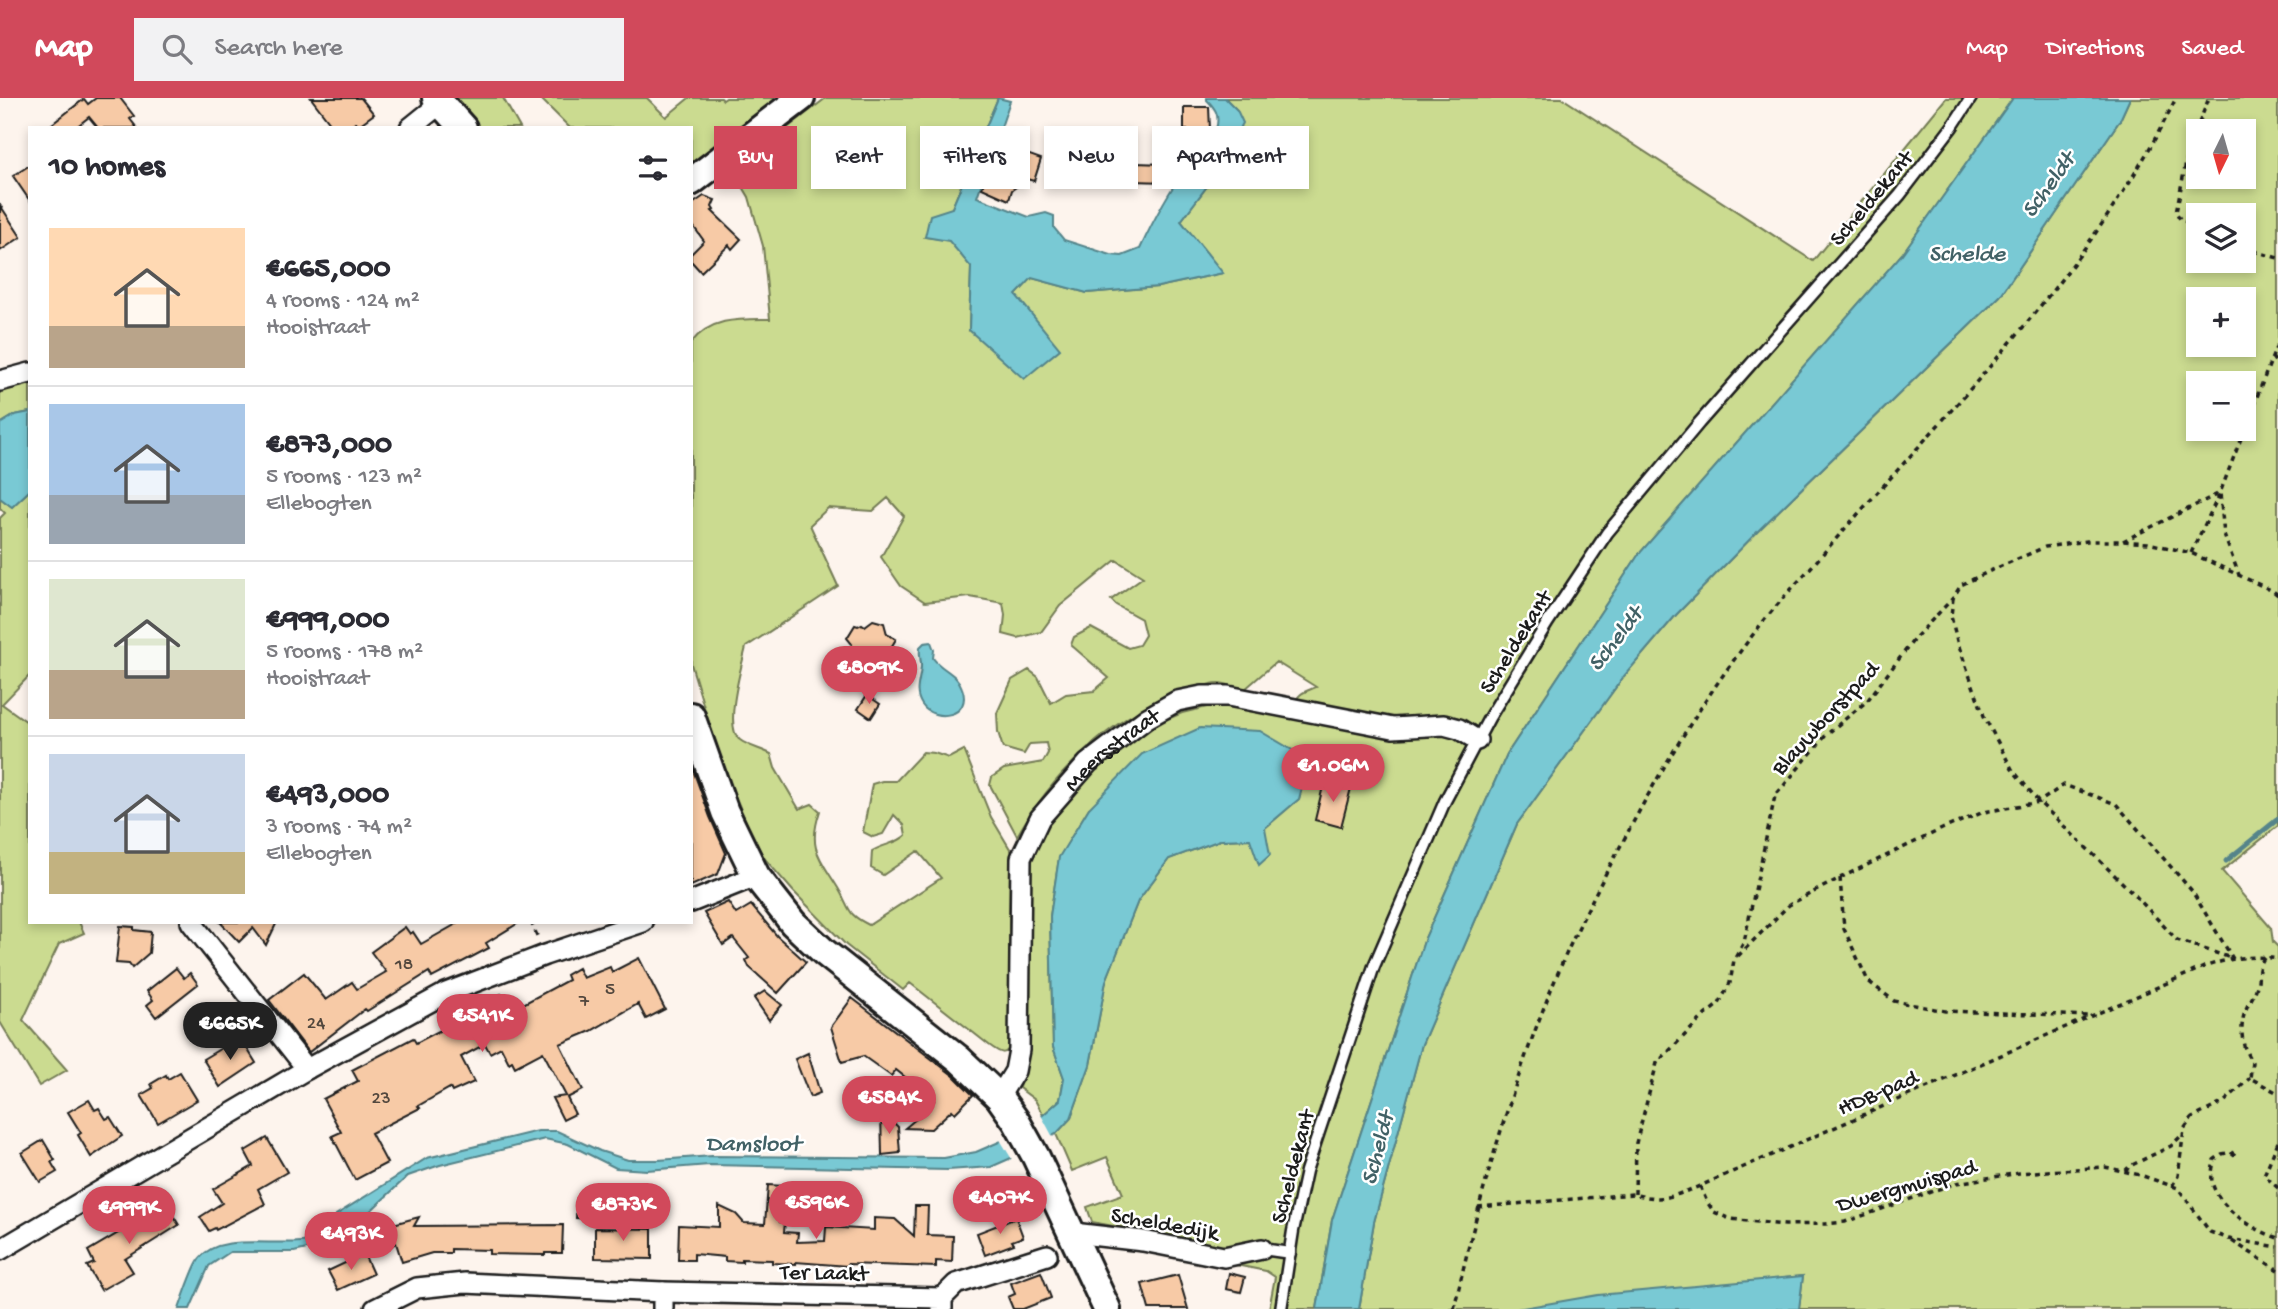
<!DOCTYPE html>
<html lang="en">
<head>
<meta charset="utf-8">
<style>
	:root { --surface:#fff; --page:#f2f2f3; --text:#2b2b33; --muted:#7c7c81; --line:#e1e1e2; --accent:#d1495b }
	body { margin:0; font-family:"Gochi Hand",sans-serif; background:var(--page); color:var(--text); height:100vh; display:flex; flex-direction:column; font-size:26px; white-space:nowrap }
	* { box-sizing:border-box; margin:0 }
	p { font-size:23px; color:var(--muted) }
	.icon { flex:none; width:38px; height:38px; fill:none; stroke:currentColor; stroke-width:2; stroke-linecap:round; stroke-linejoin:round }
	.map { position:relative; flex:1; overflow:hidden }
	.details { position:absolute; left:28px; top:28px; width:665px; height:798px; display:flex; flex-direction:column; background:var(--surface); border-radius:0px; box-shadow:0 4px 10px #0003 }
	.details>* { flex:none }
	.top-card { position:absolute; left:714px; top:28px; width:665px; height:63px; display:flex; gap:14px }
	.needle { width:46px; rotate:185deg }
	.buttons { position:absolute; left:2186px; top:21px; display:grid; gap:14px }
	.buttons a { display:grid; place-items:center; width:70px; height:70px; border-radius:0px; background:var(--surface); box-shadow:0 4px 10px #0003; font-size:35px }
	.price { position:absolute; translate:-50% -60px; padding:0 16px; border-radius:24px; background:var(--accent); color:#fff; font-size:23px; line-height:46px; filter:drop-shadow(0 2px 4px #0008) }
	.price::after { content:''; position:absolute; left:50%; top:42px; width:21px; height:16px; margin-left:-10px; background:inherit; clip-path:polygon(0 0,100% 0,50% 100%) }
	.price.selected { background:#222; color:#fff }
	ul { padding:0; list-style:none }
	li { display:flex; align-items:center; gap:21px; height:175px; padding:0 21px }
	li+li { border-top:2px solid var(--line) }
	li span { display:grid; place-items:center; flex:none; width:196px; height:140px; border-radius:0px; color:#555 }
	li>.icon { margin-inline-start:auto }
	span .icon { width:84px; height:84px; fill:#fffc; stroke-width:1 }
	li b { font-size:30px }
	h2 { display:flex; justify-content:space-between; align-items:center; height:84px; padding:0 21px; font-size:30px }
	.tag { padding:0 24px; border-radius:0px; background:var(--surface); box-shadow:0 4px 10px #0003; font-size:24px; line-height:63px }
	.tag.selected { background:var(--accent); color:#fff }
	header { display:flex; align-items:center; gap:42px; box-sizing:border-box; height:98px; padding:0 35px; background:var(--accent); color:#fff }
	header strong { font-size:33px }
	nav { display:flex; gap:38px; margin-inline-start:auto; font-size:24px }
	.search { width:490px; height:63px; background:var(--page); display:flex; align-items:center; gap:18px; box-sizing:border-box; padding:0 24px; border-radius:0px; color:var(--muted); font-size:26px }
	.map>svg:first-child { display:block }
</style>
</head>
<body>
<header>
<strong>Map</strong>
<div class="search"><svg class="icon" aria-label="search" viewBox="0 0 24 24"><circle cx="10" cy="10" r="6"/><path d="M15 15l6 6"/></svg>Search here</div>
<nav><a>Map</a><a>Directions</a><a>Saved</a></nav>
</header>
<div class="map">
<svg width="2278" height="1211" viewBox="0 0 2278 1211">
	<rect width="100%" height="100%" fill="#fdf4ed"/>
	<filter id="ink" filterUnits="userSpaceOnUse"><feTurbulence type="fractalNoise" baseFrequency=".0143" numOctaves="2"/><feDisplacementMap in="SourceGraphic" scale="14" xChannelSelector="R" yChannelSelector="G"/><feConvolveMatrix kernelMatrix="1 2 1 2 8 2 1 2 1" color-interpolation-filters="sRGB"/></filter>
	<g filter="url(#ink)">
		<g fill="#cbdb90" stroke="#747c56" stroke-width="2" fill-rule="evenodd">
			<polygon points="452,0 503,0 520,30 479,30"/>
			<polygon points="540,0 647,0 666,19 689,0 721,0 723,2 726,0 788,0 691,69 691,30 570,30"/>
			<path d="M826 0H998L952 110 925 139 949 142 971 169 969 232 1016 197 1032 180 1087 195 1158 189 1222 175 1181 123 1214 79 1237 12 1225 0H1562L1813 163 1946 0H2013L1902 156 1639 456 1507 656 1425 840 1332 1122 1317 1211H1269L1275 1179 1266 1173 1221 1164 1207 1146 1092 1124 1087 1109 1123 1096 1107 1059 1072 1073 1056 1036 1071 1020 1090 967 1106 883 1138 803 1169 761 1220 742 1250 741 1265 730 1299 701 1305 678 1089 710 1059 760 1050 818 1053 949 1064 980 1060 1002 1043 1017 1035 1002 1019 990 1027 953 1030 917 1027 897 1028 784 1032 754 1046 726 1088 675 1151 628 1182 615 1211 608 1231 607 1366 633 1399 637 1431 638 1430 621 1380 620 1294 606C1299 594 1305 594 1316 589L1276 564 1244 592C1236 590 1226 585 1218 585 1210 585 1200 590 1192 592 1119 609 1053 675 1017 738L990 687 992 679 1004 671 1043 664 1048 655 1046 645 1030 646 1024 656 1003 650 998 634 997 615 1012 582 1029 572 1038 579 1051 605 1066 596 1094 593 1109 580 1071 547 1074 539 1091 530 1128 550 1139 547 1145 537 1141 521 1116 507 1111 502 1143 479 1116 462 1060 508 1041 534 1018 540 1003 536 1005 517 1003 505 970 499 925 504 901 488 881 459 904 418 888 400 873 413 828 410 810 427 838 488 746 549C742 567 723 630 740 642 748 648 761 651 771 656L775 670 799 711 812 706 820 713C807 751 820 760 838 790 851 811 845 815 869 827L941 780 918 753 883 777 871 770 872 753C884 746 899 745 906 737L904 727 894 717 883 736 873 739 863 734 872 686 882 683H896L923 654 934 655 949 660 964 652 991 719 1013 756 1010 769 1009 826 1012 942C1007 960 1001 956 989 947L910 885 903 892 846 847 793 793 765 761 752 738 728 681 707 619 691 566V245C711 219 740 221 770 221L763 148 749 99 733 72Z"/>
			<path d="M2130 0H2278V728L2222 773 2271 830 2273 844 2278 849V1211H1799L1803 1178 1517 1211H1359L1374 1124 1422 946 1517 726 1624 578 1676 517 1761 430 2000 198 2120 22ZM2198 33H2244V79H2198ZM2198 117H2244V163H2198ZM2198 201H2244V247H2198ZM2198 285H2244V331H2198Z"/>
			<polygon points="30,284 30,314 15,317 0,326 0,293"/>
			<polygon points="30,392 30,577 2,606 30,626 30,824 79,824 84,835 59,846 23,922 67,972 39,988 0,924 0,420 5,415 0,410 0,400 12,409"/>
		</g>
		<g fill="#79c9d4" stroke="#54848a" stroke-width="2">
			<path d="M998 0 1010 3 977 99 1029 119 1046 115 1054 118V130L1064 142 1111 157 1122 158 1140 151C1153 123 1168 94 1186 70 1195 58 1212 45 1216 31 1220 18 1216 11 1207 2V0H1225L1237 12 1243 25 1214 79 1181 123 1223 175 1158 189 1087 195 1032 180 1016 197 1060 251 1024 281 969 232 971 169 949 143 925 139 930 117 952 110Z"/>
			<polygon points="2013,0 2130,0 2120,22 2000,198 1761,430 1676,517 1624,578 1517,726 1422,946 1374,1124 1359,1211 1317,1211 1332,1122 1425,840 1507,656 1639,456 1902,156"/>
			<polygon points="30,314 30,392 12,409 0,400 0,326 15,317"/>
			<path d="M931 544 934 552 933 560C941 572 957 575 962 590 973 619 934 625 922 607 912 592 922 580 921 565 920 559 919 556 920 549L924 545Z"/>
			<path d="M1200 630 1260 633 1299 656 1305 678 1299 701 1265 730 1270 757 1259 767 1250 741 1220 742 1169 761 1138 803 1106 883 1090 967 1071 1020 1056 1036 1009 1061 991 1069 948 1072 709 1067 647 1072 616 1070 568 1046 545 1041 440 1067 408 1078 363 1120 333 1145 294 1154H230L209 1168 190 1211H179C183 1200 194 1167 200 1160 225 1129 297 1157 326 1136 333 1131 334 1125 336 1117L427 1060 538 1033H557L600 1053 628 1062H658L712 1058 944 1060 976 1054 999 1044 1043 1017 1060 1002 1064 980 1053 949 1050 818 1059 759 1089 710 1142 656Z"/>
			<polygon points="1803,1178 1799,1211 1517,1211 1598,1197"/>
		</g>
		<polygon fill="#fdf4ed" points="1040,1015 1054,1041 1013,1063 999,1040"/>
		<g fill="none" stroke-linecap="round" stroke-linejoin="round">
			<polyline stroke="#54848a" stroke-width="5" points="2226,763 2278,721"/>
		</g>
		<g fill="#f7caa6" stroke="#1c1c1c" stroke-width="2">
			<polygon points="96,0 120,0 134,18 130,21 137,30 98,30 89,19 75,30 47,30 84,1 88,6"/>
			<polygon points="311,0 361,0 374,16 359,27 356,24 349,30 334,30"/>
			<polygon points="1184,9 1209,9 1210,32 1184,32"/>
			<polygon points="999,46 1041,61 1034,83 1027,81 1012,92 1009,102 982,90"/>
			<polygon points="1135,65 1164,66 1164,84 1134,83"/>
			<polygon points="30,67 30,103 13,78"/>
			<polygon points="704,98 715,102 712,109 714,112 712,113 741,141 732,151 729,147 701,174 691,163 691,156 704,143 691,125 691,107"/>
			<polygon points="0,107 21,139 0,153"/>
			<polygon points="873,522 884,525 887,536 896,541 880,568 877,567 870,580 842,564 852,546 847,540 855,527 858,528 862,526 865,528"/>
			<polygon points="867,597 880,606 871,620 858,611"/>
			<polygon points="691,672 693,672 710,719 726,755 718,776 691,788"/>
			<polygon points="1324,684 1351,690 1341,729 1315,722"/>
			<polygon points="728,804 736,816 751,807 777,838 806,864 778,895 749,869 746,862 749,860 733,840 723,847 704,815"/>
			<polygon points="220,824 277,824 266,847 253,830 239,844"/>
			<polygon points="460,824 520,824 486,845 489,850 432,880 429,874 367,913 365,911 309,954 269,902 304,875 326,902 352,884 357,891 386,874 371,854 405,829 410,836 413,834 421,846"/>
			<polygon points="120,828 134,829 134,832 151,834 149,855 132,870 129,866 116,865"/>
			<polygon points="639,860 665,911 646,921 638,906 591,933 560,946 583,992 567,1000 575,1016 563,1022 552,1000 566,998 543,954 515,969 512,963 509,965 501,949 490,955 485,946 461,959 474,984 452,994 450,990 418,1008 420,1010 371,1035 387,1065 355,1082 332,1038 341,1034 323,1001 358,983 352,972 413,940 416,945 435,935 457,924 455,920 501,896 512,912 568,882 566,877 578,870 583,880 610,869 612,874"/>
			<polygon points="176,870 184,880 190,875 198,886 156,919 147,907 153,902 147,893"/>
			<polygon points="765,893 782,907 769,922 754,900"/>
			<polygon points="852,900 954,978 973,997 955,1015 952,1012 931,1031 905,1030 928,1011 926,1009 934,1002 896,972 891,978 863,958 842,964 831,929"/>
			<polygon points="240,939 256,965 220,989 203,961"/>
			<polygon points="808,955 820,995 810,999 795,961"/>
			<polygon points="180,974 197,1002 158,1025 141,997 153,990 151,986 166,977 168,981"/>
			<polygon points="89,1002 95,1012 99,1010 106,1021 110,1019 122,1038 91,1059 78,1037 81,1035 68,1014"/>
			<polygon points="881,1012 898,1029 900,1055 882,1057"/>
			<polygon points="267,1040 287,1074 258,1091 265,1106 216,1132 215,1130 209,1133 200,1119 222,1105 213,1091 253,1068 245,1053"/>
			<polygon points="43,1042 55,1062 51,1064 57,1074 40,1084 22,1055"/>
			<polygon points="768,1087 783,1088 780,1124 785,1124 784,1134 798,1135 797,1144 825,1143 826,1129 874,1132 874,1120 895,1121 914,1138 915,1108 928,1108 927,1137 953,1138 952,1164 936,1163 936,1169 848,1166 848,1168 796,1164 796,1166 772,1165 772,1162 742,1161 742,1164 725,1163 725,1159 694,1156 694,1162 678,1162 679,1127 719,1129 719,1108 736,1116 744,1125 765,1126"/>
			<polygon points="577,1102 598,1104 597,1121 576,1120"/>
			<polygon points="164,1103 179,1127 125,1161 133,1174 101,1192 87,1168 94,1165 88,1153 152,1115 149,1112"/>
			<polygon points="419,1119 414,1128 563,1127 562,1155 545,1155 545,1157 489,1156 489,1152 451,1151 451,1155 432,1155 402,1164 396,1145 388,1149 382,1129"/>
			<polygon points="1016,1120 1023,1139 1012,1143 1014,1146 985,1157 977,1135"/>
			<polygon points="595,1130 652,1131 652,1161 595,1160"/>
			<polygon points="364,1156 373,1176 338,1192 328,1173"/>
			<polygon points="1041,1174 1051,1200 1023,1211 1013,1211 1008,1199 1015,1196 1011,1185"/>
			<polygon points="1229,1175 1245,1179 1241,1194 1226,1191"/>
			<polygon points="1178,1177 1188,1211 1149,1211 1142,1186"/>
		</g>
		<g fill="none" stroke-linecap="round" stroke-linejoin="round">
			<g stroke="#1c1c1c" stroke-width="15">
				<g id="lane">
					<polyline points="1262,1151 1290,1155"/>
					<polyline points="1281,1211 1293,1133 1306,1073 1374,868 1445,703 1489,620 1548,524 1607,435 1699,325 1900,97 1952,29 1971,0"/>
				</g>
			</g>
			<g stroke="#1c1c1c" stroke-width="24">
				<g id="street">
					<polyline points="410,30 441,5"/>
					<polyline points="0,283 30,275"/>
					<polyline points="691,804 756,778"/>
					<polyline points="191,824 307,971"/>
					<path id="s1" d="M999 999 1015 973 1019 952 1021 760 1040 720 1088 665 1147 620 1177 603 1202 598H1228L1393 630 1444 627 1459 631 1477 642"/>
					<polyline points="1073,1135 1143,1143 1224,1159 1262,1151"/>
					<polyline points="0,1152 307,971 446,895 545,857 643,824"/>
					<polyline points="663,1194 942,1200 942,1211"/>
					<polyline points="942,1200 956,1186 1047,1157"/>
					<polyline points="375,1211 417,1190 465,1185 663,1194 663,1211"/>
				</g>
			</g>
			<g stroke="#1c1c1c" stroke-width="32">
				<g id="secondary">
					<polyline points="436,0 463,30"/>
					<polyline points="691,84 801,0"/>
					<polyline points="691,618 725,714 756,778 793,825 824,854 959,961 999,999 1016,1023 1036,1059 1107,1211"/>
				</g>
			</g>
			<g stroke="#1c1c1c" stroke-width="3.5" stroke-dasharray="5 5" stroke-linecap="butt">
				<polyline points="2198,129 2180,121 2176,114 2189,50 2209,0"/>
				<polyline points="2244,150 2278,160"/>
				<polyline points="2272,259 2278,268"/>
				<polyline points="2123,443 2220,395 2224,437 2239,477"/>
				<polyline points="2191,455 2220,395 2278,244"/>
				<polyline points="1953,500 1951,518 1957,543 1984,618 2012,671 2039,704 2131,793 2177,842 2231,860"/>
				<polyline points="1840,780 1844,831 1868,883 1894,903 1945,913 2090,918"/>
				<polyline points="531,824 539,842"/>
				<polyline points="1738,858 1789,807 1840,780 1942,731 1984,714 2039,704 2064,687 2116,706 2192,793 2233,861"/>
				<path d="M2264 860C2255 874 2261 877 2256 891 2254 898 2249 904 2246 911 2239 928 2241 949 2252 964L2250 980 2278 995"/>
				<polyline points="2278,1044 2264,1077 2278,1090"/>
				<path d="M2235 1057 2231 1054 2222 1056 2214 1062C2213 1069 2211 1077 2212 1084 2218 1110 2255 1133 2278 1140"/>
				<polyline points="2125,1073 2130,1068 2171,1048 2182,1037"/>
				<polyline points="1700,1088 1707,1104 1714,1114 1730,1121 1785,1127 1825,1126 1845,1124 1956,1085 2019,1075 2105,1069 2140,1077 2178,1090 2210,1134 2229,1141 2278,1149"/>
				<polyline points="2172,1088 2178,1078 2184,1031 2192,1020 2224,1004 2250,980"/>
				<polyline points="1635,1096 1636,1045 1657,965 1705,917 1719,906 1730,885 1734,862 1744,844 1775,698 1827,636 1867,603 1915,540 1953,500 1961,487 1992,472 2045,449 2087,443 2122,443 2148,445 2191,455 2273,493 2278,497"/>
				<path d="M1478 1109 1633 1096C1665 1104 1670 1099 1700 1088L2204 869C2229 860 2252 857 2278 861"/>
				<polyline points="2232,1143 2278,1172"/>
				<path d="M1454 1211C1479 1099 1511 988 1555 882 1576 831 1602 782 1628 734 1665 664 1706 597 1755 534 1775 508 1799 483 1821 458 1946 314 2092 174 2176 0"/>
			</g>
			<use href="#lane" stroke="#fff" stroke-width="10"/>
			<use href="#street" stroke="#fff" stroke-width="19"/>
			<use href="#secondary" stroke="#fff" stroke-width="26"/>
		</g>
	</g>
	<g text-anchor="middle" stroke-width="5" stroke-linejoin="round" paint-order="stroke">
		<g font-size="19" fill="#53483e">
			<text x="404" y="871">18</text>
			<text x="610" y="896">5</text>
			<text x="584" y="908">7</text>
			<text x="316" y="930">24</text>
			<text x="381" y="1005">23</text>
		</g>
		<g font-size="23" fill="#1c1c1c" stroke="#fff">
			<text transform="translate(1870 99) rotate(-50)" y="8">Scheldekant</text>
			<text transform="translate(1514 543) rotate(-58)" y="8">Scheldekant</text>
			<text transform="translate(1824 619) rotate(-47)" y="8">Blauwborstpad</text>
			<text dy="8" stroke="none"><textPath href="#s1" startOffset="388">Meersstraat</textPath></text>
			<text transform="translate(1877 993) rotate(-23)" y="8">HDB-pad</text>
			<text transform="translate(1291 1068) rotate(-75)" y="8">Scheldekant</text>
			<text transform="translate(1906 1086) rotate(-16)" y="8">Dwergmuispad</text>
			<text transform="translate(1165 1124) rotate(10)" y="8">Scheldedijk</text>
			<text transform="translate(824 1173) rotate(1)" y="8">Ter Laakt</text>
		</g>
		<g font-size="24" font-style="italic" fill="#416166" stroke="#fff">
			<text transform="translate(2047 86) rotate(-54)" y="8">Scheldt</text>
			<text x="1967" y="162">Schelde</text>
			<text transform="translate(1614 540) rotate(-52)" y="8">Scheldt</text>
			<text x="753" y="1052">Damsloot</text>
			<text transform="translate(1376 1050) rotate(-75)" y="8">Scheldt</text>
		</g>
	</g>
</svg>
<div class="buttons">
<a><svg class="needle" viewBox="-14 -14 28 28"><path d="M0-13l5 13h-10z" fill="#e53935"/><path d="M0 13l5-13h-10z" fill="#7c7c81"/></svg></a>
<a><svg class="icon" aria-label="layers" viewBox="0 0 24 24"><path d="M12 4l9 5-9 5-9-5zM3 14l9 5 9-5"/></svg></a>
<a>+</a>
<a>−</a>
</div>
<b class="price" style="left:869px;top:608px">€809K</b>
<b class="price" style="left:1333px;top:706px">€1.06M</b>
<b class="price" style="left:482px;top:956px">€541K</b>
<b class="price selected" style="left:230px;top:964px">€665K</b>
<b class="price" style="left:889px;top:1038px">€584K</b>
<b class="price" style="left:1000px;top:1138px">€407K</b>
<b class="price" style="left:816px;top:1143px">€596K</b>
<b class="price" style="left:623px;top:1145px">€873K</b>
<b class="price" style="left:129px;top:1148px">€999K</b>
<b class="price" style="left:351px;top:1174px">€493K</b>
<div class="top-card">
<a class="tag selected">Buy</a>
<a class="tag">Rent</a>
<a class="tag">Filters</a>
<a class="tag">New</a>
<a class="tag">Apartment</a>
</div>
<section class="details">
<h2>10 homes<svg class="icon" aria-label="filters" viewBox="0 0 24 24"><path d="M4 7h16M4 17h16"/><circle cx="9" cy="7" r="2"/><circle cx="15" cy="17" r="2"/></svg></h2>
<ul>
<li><span style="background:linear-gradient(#ffd9b3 70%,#b9a48a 0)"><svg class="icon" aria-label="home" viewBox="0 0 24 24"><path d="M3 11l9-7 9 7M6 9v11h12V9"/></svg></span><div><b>€665,000</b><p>4 rooms · 124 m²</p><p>Hooistraat</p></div></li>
<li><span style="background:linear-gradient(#a9c7e8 65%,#9aa5b1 0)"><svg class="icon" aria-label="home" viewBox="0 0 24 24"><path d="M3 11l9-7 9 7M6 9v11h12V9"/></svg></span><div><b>€873,000</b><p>5 rooms · 123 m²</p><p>Ellebogten</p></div></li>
<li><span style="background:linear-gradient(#dfe7d0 65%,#b9a48a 0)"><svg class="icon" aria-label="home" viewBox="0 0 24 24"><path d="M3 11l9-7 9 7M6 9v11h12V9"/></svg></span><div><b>€999,000</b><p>5 rooms · 178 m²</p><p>Hooistraat</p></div></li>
<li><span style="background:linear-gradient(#c9d6e8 70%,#c2b280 0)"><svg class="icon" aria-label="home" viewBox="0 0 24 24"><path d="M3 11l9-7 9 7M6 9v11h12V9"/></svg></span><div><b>€493,000</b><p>3 rooms · 74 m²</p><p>Ellebogten</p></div></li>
</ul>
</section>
</div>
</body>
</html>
